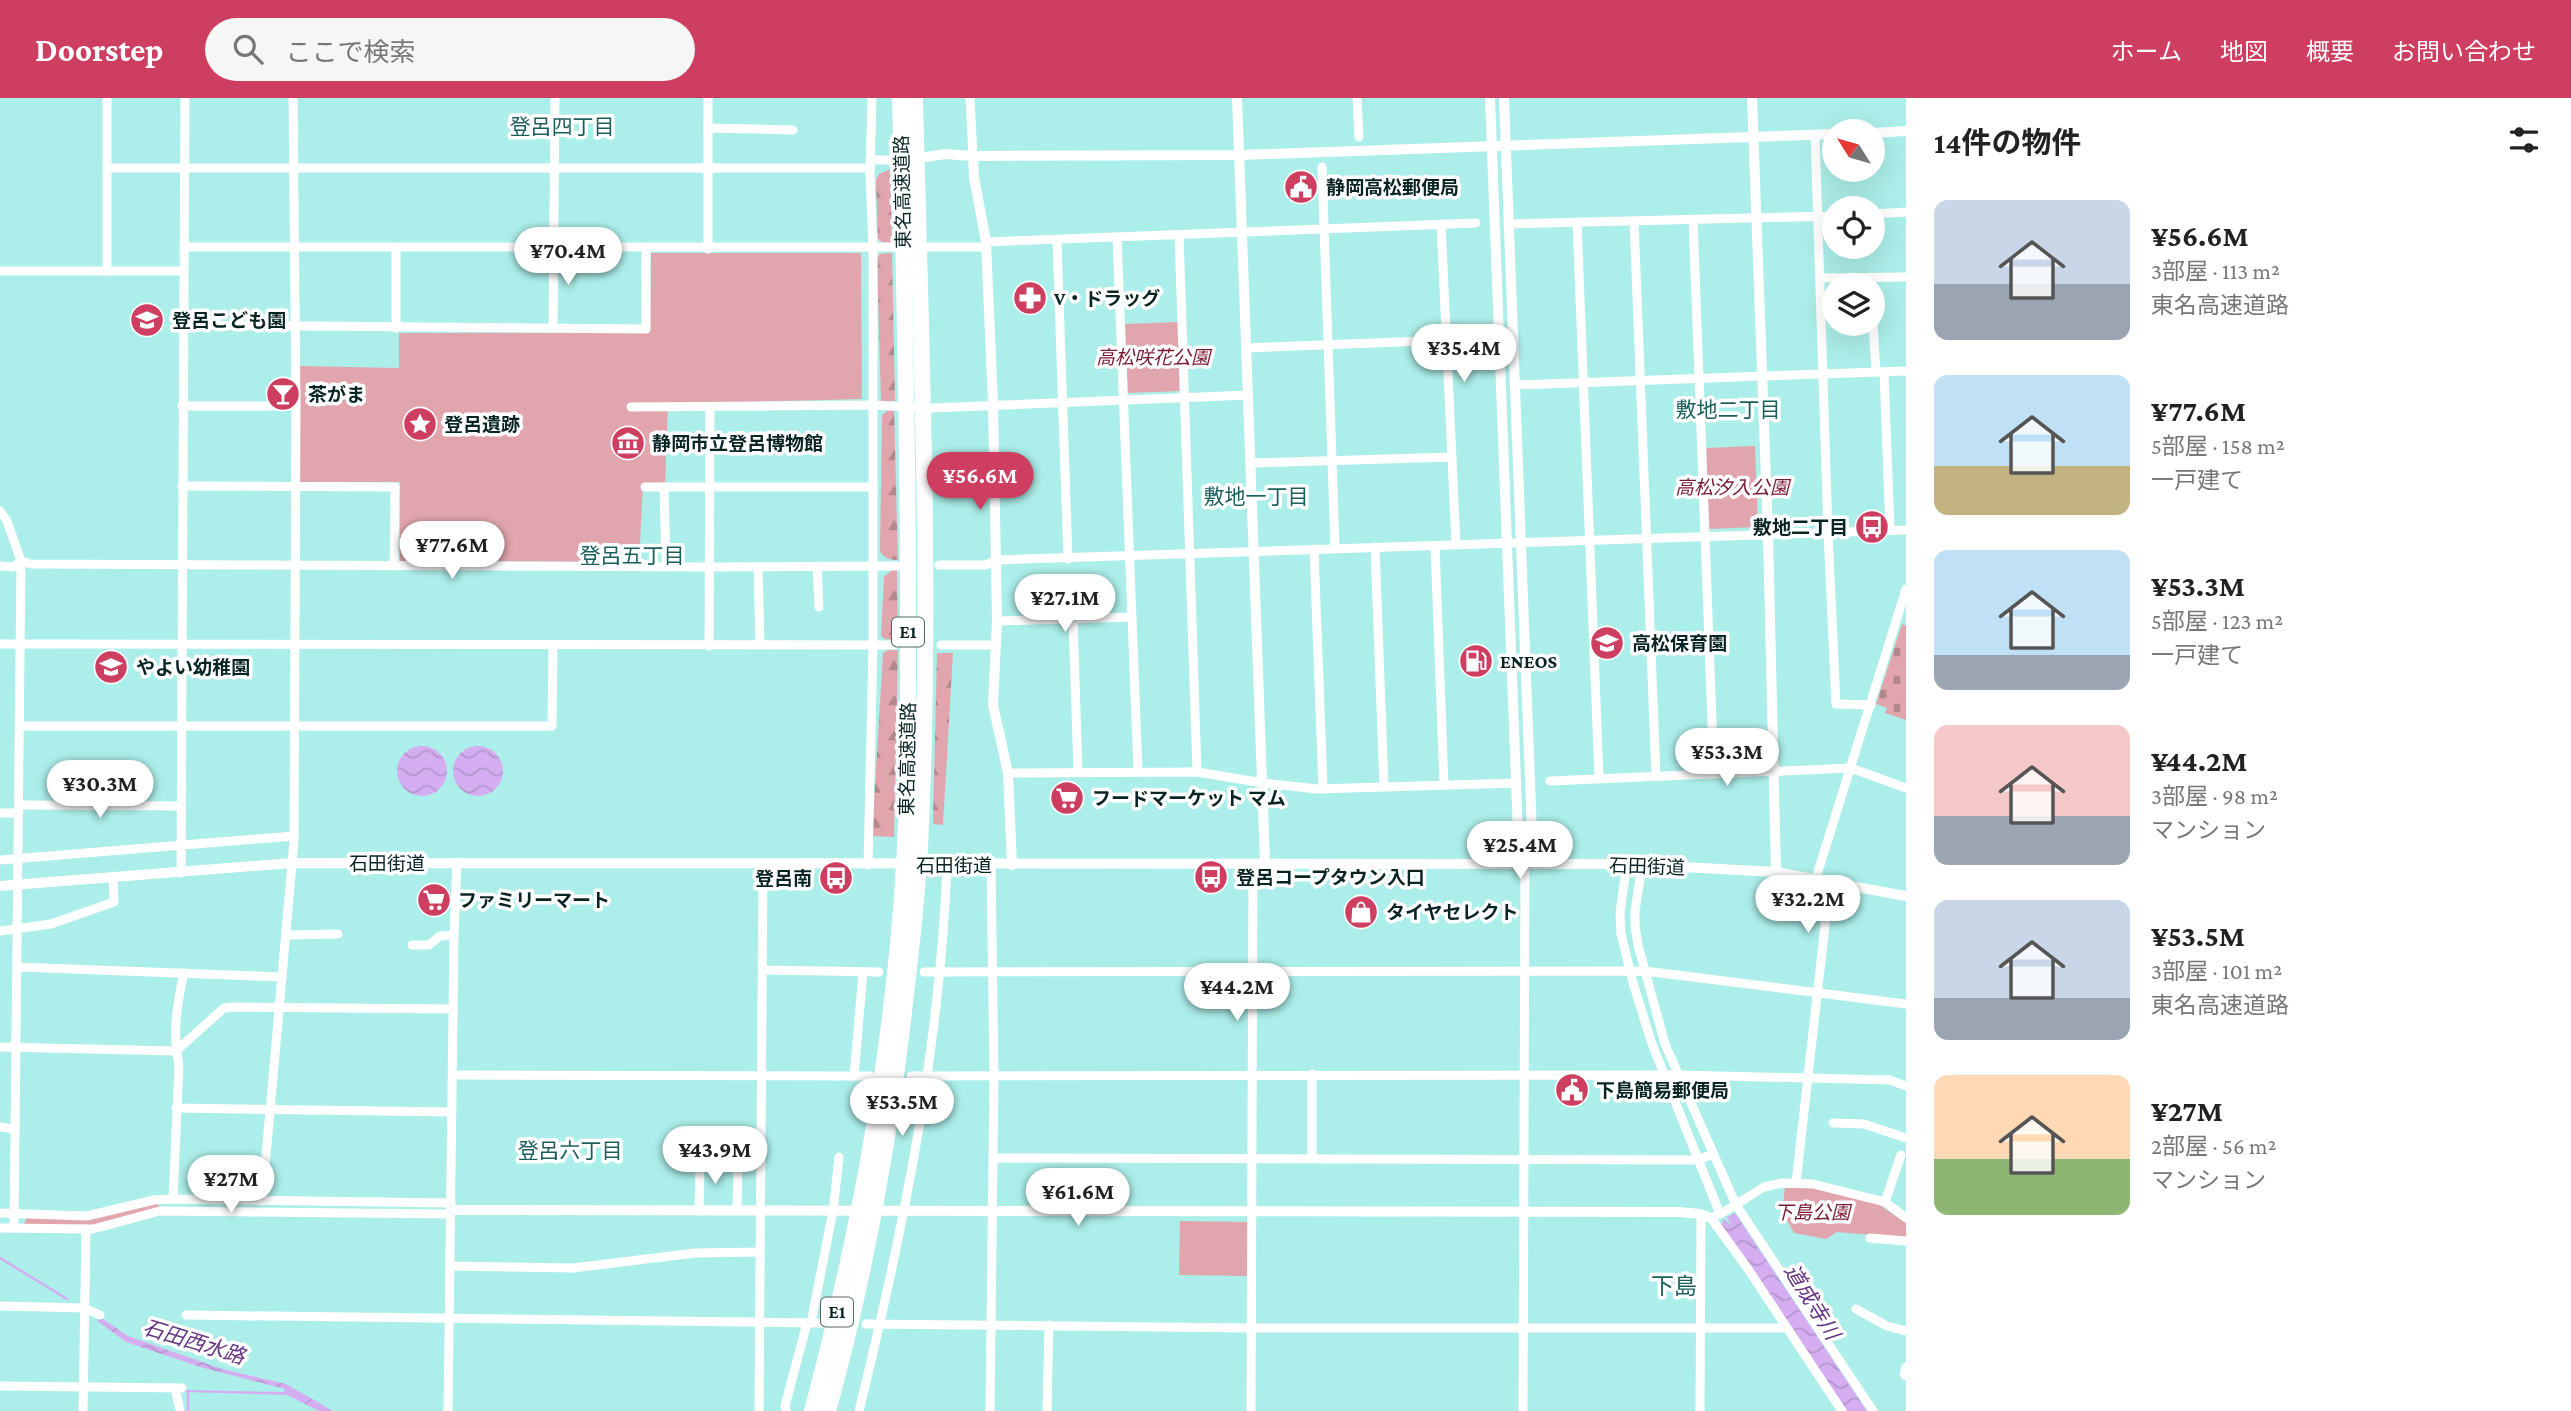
<!DOCTYPE html>
<html lang="ja">
<head>
<meta charset="utf-8">
<style>
	:root { --surface:#fff; --page:#f6f6f6; --text:#222; --muted:#767676; --accent:#cd3e60 }
	body { margin:0; font-family:"Crimson Pro","Noto Sans JP",serif; background:var(--page); color:var(--text); height:100vh; display:flex; flex-direction:column; font-size:26px; white-space:nowrap }
	* { box-sizing:border-box; margin:0 }
	p { font-size:23px; color:var(--muted) }
	.icon { flex:none; width:38px; height:38px; fill:none; stroke:currentColor; stroke-width:2; stroke-linecap:round; stroke-linejoin:round }
	.map { position:relative; flex:1; overflow:hidden }
	.details { display:flex; flex-direction:column; background:var(--surface); width:665px }
	.details>* { flex:none }
	.needle { width:46px; rotate:307deg }
	.fabs { position:absolute; left:1822px; top:21px; display:grid; gap:14px }
	.fabs a { display:grid; place-items:center; width:63px; height:63px; border-radius:50%; background:var(--surface); box-shadow:0 7px 28px #0002; font-size:35px }
	.price { position:absolute; translate:-50% -60px; padding:0 16px; border-radius:24px; background:#fff; color:#222; font-size:23px; line-height:46px; filter:drop-shadow(0 2px 4px #0008) }
	.price::after { content:''; position:absolute; left:50%; top:42px; width:21px; height:16px; margin-left:-10px; background:inherit; clip-path:polygon(0 0,100% 0,50% 100%) }
	.price.selected { background:var(--accent); color:#fff }
	ul { padding:0; list-style:none }
	li { display:flex; align-items:center; gap:21px; height:175px; padding:0 28px }
	li span { display:grid; place-items:center; flex:none; width:196px; height:140px; border-radius:14px; color:#555 }
	li>.icon { margin-inline-start:auto }
	span .icon { width:84px; height:84px; fill:#fffc; stroke-width:1 }
	li b { font-size:30px }
	h2 { display:flex; justify-content:space-between; align-items:center; height:84px; padding:0 28px; font-size:30px }
	header { display:flex; align-items:center; gap:42px; box-sizing:border-box; height:98px; padding:0 35px; background:var(--accent); color:#fff }
	header strong { font-size:33px }
	nav { display:flex; gap:38px; margin-inline-start:auto; font-size:24px }
	.search { width:490px; height:63px; background:var(--page); display:flex; align-items:center; gap:18px; box-sizing:border-box; padding:0 24px; border-radius:38px; color:var(--muted); font-size:26px }
	main { display:flex; flex:1; min-height:0 }
	.map>svg:first-child { display:block }
</style>
</head>
<body>
<header>
<strong>Doorstep</strong>
<div class="search"><svg class="icon" aria-label="search" viewBox="0 0 24 24"><circle cx="10" cy="10" r="6"/><path d="M15 15l6 6"/></svg>ここで検索</div>
<nav><a>ホーム</a><a>地図</a><a>概要</a><a>お問い合わせ</a></nav>
</header>
<main>
<div class="map">
<svg width="1906" height="1313" viewBox="0 0 1906 1313">
	<defs>
		<pattern id="forest-firs" width="22" height="20" patternUnits="userSpaceOnUse" patternTransform="scale(1.75)"><rect width="22" height="20" fill="#e1a6ad"/><path d="M5 1l3.5 6h-7zM16 11l3.5 6h-7z" fill="#b4878c"/></pattern>
		<pattern id="cemetery-stones" width="16" height="16" patternUnits="userSpaceOnUse" patternTransform="scale(1.75)"><rect width="16" height="16" fill="#e1a6ad"/><path d="M2 7V4a2 2 0 0 1 4 0v3zM10 15v-3a2 2 0 0 1 4 0v3z" fill="#b4878c"/></pattern>
		<pattern id="water-waves" width="16" height="10" patternUnits="userSpaceOnUse" patternTransform="scale(1.75)"><rect width="16" height="10" fill="#d4aef0"/><path d="M0 5q4-4 8 0t8 0" fill="none" stroke="#b496ce"/></pattern>
	</defs>
	<rect width="100%" height="100%" fill="#aceee9"/>
	<g fill="#e1a6ad">
		<polygon points="651,155 861,155 862,301 668,306 665,388 643,387 639,464 400,463 400,384 299,384 299,268 399,270 399,235 650,235"/>
		<polygon points="1178,224 1181,293 1128,295 1125,226"/>
		<polygon points="1755,348 1758,429 1709,431 1706,350"/>
		<polygon points="1812,1089 1877,1105 1906,1125 1906,1140 1837,1134 1826,1141 1794,1135 1782,1113 1785,1090"/>
		<polygon points="158,1105 159,1110 91,1129 24,1126 27,1119 81,1121"/>
		<polygon points="1180,1123 1248,1124 1248,1178 1179,1177"/>
	</g>
	<g fill="url(#forest-firs)">
		<polygon points="890,71 892,145 885,146 878,141 876,82 879,76"/>
		<polygon points="892,155 895,303 881,304 877,160 880,156"/>
		<path d="M894 312 898 462C889 462 884 460 880 453L882 317 887 313Z"/>
		<polygon points="892,472 897,472 898,543 885,541 881,538 884,479"/>
		<polygon points="888,552 898,552 894,739 872,738 883,555"/>
		<polygon points="937,555 953,555 943,727 933,726"/>
	</g>
	<polygon fill="url(#cemetery-stones)" points="1902,526 1906,528 1906,622 1885,615 1887,610 1876,606"/>
	<g fill="url(#water-waves)">
		<circle cx="478" cy="673" r="25"/>
		<circle cx="422" cy="673" r="25"/>
		<polygon points="1735,1115 1867,1313 1847,1313 1720,1128 1724,1121 1732,1128 1727,1119"/>
		<polygon points="100,1219 128,1238 222,1271 286,1286 333,1313 319,1313 287,1297 185,1294 185,1292 284,1294 285,1291 200,1269 126,1244 97,1223"/>
	</g>
	<g fill="none" stroke-linecap="round" stroke-linejoin="round">
		<g stroke="#d4aef0" stroke-width="2.5">
			<polyline points="0,1160 67,1201"/>
			<polyline points="188,1313 188,1293"/>
		</g>
		<g stroke="#fff" stroke-width="9">
			<polyline points="107,0 107,173"/>
			<polyline points="970,0 973,58"/>
			<polyline points="1357,0 1359,39"/>
			<polyline points="708,30 793,32"/>
			<polyline points="1815,37 1828,435 1836,606 1871,607"/>
			<polyline points="870,62 903,62"/>
			<polyline points="1322,69 1335,450"/>
			<polyline points="107,70 870,70"/>
			<polyline points="1872,116 1906,114"/>
			<polyline points="1693,121 1714,676"/>
			<polyline points="1634,123 1656,678"/>
			<polyline points="1577,124 1599,680"/>
			<polyline points="1441,126 1456,447"/>
			<polyline points="1508,126 1834,118"/>
			<polyline points="1179,137 1197,674"/>
			<polyline points="1117,139 1138,673"/>
			<polyline points="1057,143 1068,461"/>
			<polyline points="986,144 1476,125"/>
			<polyline points="184,149 986,149"/>
			<polyline points="396,149 396,230"/>
			<polyline points="708,151 708,0"/>
			<polyline points="0,173 183,173"/>
			<polyline points="1820,180 1906,179"/>
			<polyline points="1872,209 1876,274"/>
			<polyline points="183,227 646,231 646,149"/>
			<polyline points="553,230 555,0"/>
			<polyline points="1247,250 1500,240"/>
			<polyline points="1884,274 1890,432"/>
			<polyline points="1514,287 1906,273"/>
			<polyline points="182,308 296,308"/>
			<polyline points="631,309 873,307 931,310 1249,297"/>
			<polyline points="1251,365 1452,359"/>
			<polyline points="182,388 395,389 394,468"/>
			<polyline points="645,389 873,389"/>
			<polyline points="664,389 666,469"/>
			<polyline points="0,413 7,423 21,463 31,466 708,469 897,468"/>
			<polyline points="1435,448 1444,687"/>
			<polyline points="1375,449 1384,689"/>
			<polyline points="1314,451 1323,691"/>
			<polyline points="939,467 986,467 996,462 1906,432"/>
			<polyline points="0,468 13,469 21,463 14,1130"/>
			<polyline points="817,468 819,509"/>
			<polyline points="758,469 760,547"/>
			<polyline points="1073,521 1078,674"/>
			<polyline points="997,523 1132,519"/>
			<polyline points="0,546 895,547"/>
			<polyline points="941,547 996,547"/>
			<polyline points="709,548 710,309"/>
			<polyline points="20,628 552,628 553,548"/>
			<polyline points="1008,675 1197,674 1263,685 1317,691 1517,685"/>
			<polyline points="1550,683 1851,670 1906,690"/>
			<polyline points="19,707 181,708"/>
			<polyline points="0,715 19,715"/>
			<polyline points="0,762 294,738"/>
			<polyline points="1627,766 1620,814 1621,836 1633,885 1652,946 1720,1116"/>
			<polyline points="868,767 873,547 873,150 870,77 872,0"/>
			<polyline points="1642,767 1635,813 1635,828 1638,847 1665,946 1736,1107 1873,1313"/>
			<polyline points="181,775 185,0"/>
			<polyline points="1816,780 1906,491"/>
			<polyline points="0,833 51,826 114,804 113,780"/>
			<polyline points="286,837 338,836"/>
			<polyline points="412,847 429,847 440,838 454,837"/>
			<polyline points="18,869 282,879"/>
			<polyline points="763,872 879,874"/>
			<polyline points="924,874 1645,873 1906,906"/>
			<polyline points="0,949 176,953 224,910 233,909 453,911"/>
			<polyline points="453,977 870,978"/>
			<polyline points="854,978 863,874"/>
			<polyline points="911,978 1679,977 1890,982 1906,988"/>
			<polyline points="176,1010 452,1014"/>
			<polyline points="1833,1025 1864,1026 1906,1040"/>
			<polyline points="0,1029 15,1031"/>
			<polyline points="993,1060 1698,1062 1713,1056"/>
			<polyline points="1312,1060 1312,976"/>
			<polyline points="1796,1085 1830,783"/>
			<path d="M173 1101 179 967C172 936 177 905 184 875"/>
			<polyline points="262,1103 294,743 296,308 293,0"/>
			<polyline points="1885,1104 1901,1057"/>
			<polyline points="699,1113 700,1063"/>
			<polyline points="737,1113 738,1064"/>
			<polyline points="0,1115 87,1118 154,1102 170,1101 451,1105"/>
			<polyline points="0,1130 93,1131 160,1113 451,1116"/>
			<polyline points="1870,1140 1906,1143"/>
			<polyline points="450,1168 573,1170 695,1155 759,1154"/>
			<polyline points="0,1208 84,1210 100,1217"/>
			<polyline points="1856,1211 1887,1228 1906,1233"/>
			<polyline points="186,1217 824,1225"/>
			<polyline points="811,1225 833,1113 839,1059"/>
			<polyline points="866,1226 1252,1230 1787,1230"/>
			<polyline points="1906,1269 1904,1276 1906,1278"/>
			<polyline points="0,1288 182,1290"/>
			<polyline points="175,1290 180,1313"/>
			<polyline points="83,1313 86,1132"/>
			<polyline points="448,1313 454,837 457,764"/>
			<polyline points="759,1313 763,767"/>
			<polyline points="786,1313 785,1308 807,1225"/>
			<path d="M859 1313C903 1134 940 951 947 766"/>
			<polyline points="990,1313 994,977 991,767"/>
			<polyline points="1047,1313 1049,1227"/>
			<polyline points="1251,1313 1253,765"/>
			<polyline points="1523,1313 1525,767"/>
			<polyline points="1700,1313 1701,1116"/>
			<polyline points="1842,1313 1748,1171 1711,1120 1724,1114 1764,1089 1782,1085 1813,1086 1885,1104 1906,1120"/>
		</g>
		<g stroke="#fff" stroke-width="10">
			<polyline points="1237,0 1265,765"/>
			<polyline points="1490,0 1518,736 1523,761"/>
			<polyline points="1504,0 1532,736 1525,767"/>
			<polyline points="1752,0 1768,437 1776,774"/>
			<polyline points="1872,35 1906,33"/>
			<polyline points="973,58 974,79 986,144 993,306 997,523 993,607 1008,675 1012,767"/>
			<polyline points="926,59 945,56 973,58 1240,57 1834,36"/>
			<polyline points="0,788 292,765 1627,766 1776,774 1906,798"/>
			<polyline points="451,1112 1680,1114 1700,1116 1711,1120"/>
		</g>
		<g stroke="#fff" stroke-width="16">
			<path d="M812 1313C858 1140 891 963 903 784 909 691 908 598 908 505 908 336 904 168 900 0"/>
			<path d="M828 1313C866 1176 891 1036 906 896 912 847 917 799 920 750 932 502 921 249 915 0"/>
		</g>
	</g>
	<defs>
		<g id="civic-disc" transform="scale(1.75)"><circle r="9.5" fill="#cd3e60" stroke="#fff"/><path d="M-.6-6.5H3V-4.5H.6V-3L4-1V1h2V6H-6V1h2V-1L-.6-3ZM-1.2 2.5V6h2.4V2.5Z" fill="#fff"/></g>
		<g id="pharmacy-disc" transform="scale(1.75)"><circle r="9.5" fill="#cd3e60" stroke="#fff"/><path d="M-2-6h4v4h4v4h-4v4h-4v-4h-4v-4h4Z" fill="#fff"/></g>
		<g id="school-disc" transform="scale(1.75)"><circle r="9.5" fill="#cd3e60" stroke="#fff"/><path d="M0-5L7-2L0 1L-7-2ZM-4 1L0 2.5L4 1V4Q0 6-4 4Z" fill="#fff"/></g>
		<g id="bar-disc" transform="scale(1.75)"><circle r="9.5" fill="#cd3e60" stroke="#fff"/><path d="M-6-5H6L.8 .8V4.5H3.5V6h-7V4.5H-.8V.8Z" fill="#fff"/></g>
		<g id="sight-disc" transform="scale(1.75)"><circle r="9.5" fill="#cd3e60" stroke="#fff"/><path d="M0-6L1.8-2.2L6-1.7L2.9 1.2L3.7 5.4L0 3.3L-3.7 5.4L-2.9 1.2L-6-1.7L-1.8-2.2Z" fill="#fff"/></g>
		<g id="museum-disc" transform="scale(1.75)"><circle r="9.5" fill="#cd3e60" stroke="#fff"/><path d="M0-6L6-3V-2H-6V-3ZM-5-1h2V3h-2ZM-1-1h2V3h-2ZM3-1h2V3H3ZM-6 4H6V6H-6Z" fill="#fff"/></g>
		<g id="bus-disc" transform="scale(1.75)"><circle r="9.5" fill="#cd3e60" stroke="#fff"/><path d="M-5-6H5V4H4V6H2V4H-2V6H-4V4H-5ZM-3.5-4V0h7V-4ZM-3.5 1.2v1.5H-2V1.2ZM2 1.2v1.5H3.5V1.2Z" fill="#fff"/></g>
		<g id="fuel-disc" transform="scale(1.75)"><circle r="9.5" fill="#cd3e60" stroke="#fff"/><path d="M-5.5-6h7V0h2V4h1.3V-2.5L3-4.5l.8-.8L6-3V5H2.5V1h-1V6h-7ZM-4.2-4.7v3.2H.2V-4.7Z" fill="#fff"/></g>
		<g id="supermarket-disc" transform="scale(1.75)"><circle r="9.5" fill="#cd3e60" stroke="#fff"/><path d="M-6-5.5h2.5l.6 2H6L4.5 2H-2.5L-4.4-4H-6ZM-1.5 3.2a1.3 1.3 0 1 0 .1 0ZM3 3.2a1.3 1.3 0 1 0 .1 0Z" fill="#fff"/></g>
		<g id="shop-disc" transform="scale(1.75)"><circle r="9.5" fill="#cd3e60" stroke="#fff"/><path d="M-5-2.5h2.3a2.7 3.5 0 0 1 5.4 0H5L5.5 6h-11ZM-1.5-2.5h3a1.5 2.3 0 0 0-3 0Z" fill="#fff"/></g>
	</defs>
	<g fill-rule="evenodd">
		<use href="#civic-disc" x="1301" y="89"/>
		<use href="#pharmacy-disc" x="1030" y="200"/>
		<use href="#school-disc" x="147" y="222"/>
		<use href="#bar-disc" x="283" y="296"/>
		<use href="#sight-disc" x="420" y="326"/>
		<use href="#museum-disc" x="628" y="345"/>
		<use href="#bus-disc" x="1872" y="429"/>
		<use href="#school-disc" x="1607" y="545"/>
		<use href="#fuel-disc" x="1476" y="563"/>
		<use href="#school-disc" x="111" y="569"/>
		<use href="#supermarket-disc" x="1067" y="700"/>
		<use href="#bus-disc" x="1211" y="779"/>
		<use href="#bus-disc" x="836" y="780"/>
		<use href="#supermarket-disc" x="434" y="802"/>
		<use href="#shop-disc" x="1361" y="814"/>
		<use href="#civic-disc" x="1572" y="992"/>
	</g>
	<g text-anchor="middle" stroke-width="7" stroke-linejoin="round" paint-order="stroke">
		<g fill="#fff" stroke="#526665" stroke-width="2">
			<rect x="892" y="519.5" width="32" height="29" rx="5"/>
			<rect x="821" y="1199.5" width="32" height="29" rx="5"/>
		</g>
		<g font-size="18" font-weight="bold" fill="#082423">
			<text x="908" y="540">E1</text>
			<text x="837" y="1220">E1</text>
		</g>
		<g font-size="19" font-weight="bold" fill="#082423" stroke="#fff" text-anchor="start">
			<text x="1326" y="96">静岡高松郵便局</text>
			<text x="1054" y="207">V・ドラッグ</text>
			<text x="172" y="229">登呂こども園</text>
			<text x="308" y="303">茶がま</text>
			<text x="444" y="333">登呂遺跡</text>
			<text x="652" y="352">静岡市立登呂博物館</text>
			<text x="1848" y="436" text-anchor="end">敷地二丁目</text>
			<text x="1632" y="552">高松保育園</text>
			<text x="1500" y="570">ENEOS</text>
			<text x="136" y="576">やよい幼稚園</text>
			<text x="1092" y="707">フードマーケット マム</text>
			<text x="1236" y="786">登呂コープタウン入口</text>
			<text x="812" y="787" text-anchor="end">登呂南</text>
			<text x="458" y="809">ファミリーマート</text>
			<text x="1386" y="821">タイヤセレクト</text>
			<text x="1596" y="999">下島簡易郵便局</text>
		</g>
		<g font-size="19" fill="#082423" stroke="#fff">
			<text transform="translate(902 94) rotate(-91)" y="7">東名高速道路</text>
			<text transform="translate(907 661) rotate(-89)" y="7">東名高速道路</text>
			<text x="387" y="772">石田街道</text>
			<text x="954" y="774">石田街道</text>
			<text transform="translate(1647 768) rotate(2)" y="7">石田街道</text>
		</g>
		<g font-size="19" font-style="italic" fill="#781832" stroke="#fff">
			<text x="1153" y="266">高松咲花公園</text>
			<text x="1732" y="396">高松汐入公園</text>
			<text x="1812" y="1121">下島公園</text>
		</g>
		<g font-size="21" fill="#1b5f5c" stroke="#fff">
			<text x="562" y="36">登呂四丁目</text>
			<text x="1728" y="319">敷地二丁目</text>
			<text x="1256" y="406">敷地一丁目</text>
			<text x="632" y="465">登呂五丁目</text>
			<text x="570" y="1060">登呂六丁目</text>
		</g>
		<g font-size="21" font-style="italic" fill="#653582" stroke="#fff">
			<text transform="translate(1812 1204) rotate(58)" y="7">道成寺川</text>
			<text transform="translate(194 1244) rotate(17)" y="7">石田西水路</text>
		</g>
		<g font-size="23" fill="#1b5f5c" stroke="#fff">
			<text x="1674" y="1196">下島</text>
		</g>
	</g>
</svg>
<div class="fabs">
<a><svg class="needle" viewBox="-14 -14 28 28"><path d="M0-13l5 13h-10z" fill="#e53935"/><path d="M0 13l5-13h-10z" fill="#767676"/></svg></a>
<a><svg class="icon" aria-label="locate" viewBox="0 0 24 24"><circle cx="12" cy="12" r="6"/><path d="M12 2v4M12 18v4M2 12h4M18 12h4"/></svg></a>
<a><svg class="icon" aria-label="layers" viewBox="0 0 24 24"><path d="M12 4l9 5-9 5-9-5zM3 14l9 5 9-5"/></svg></a>
</div>
<b class="price" style="left:568px;top:189px">¥70.4M</b>
<b class="price" style="left:1464px;top:286px">¥35.4M</b>
<b class="price selected" style="left:980px;top:414px">¥56.6M</b>
<b class="price" style="left:452px;top:483px">¥77.6M</b>
<b class="price" style="left:1065px;top:536px">¥27.1M</b>
<b class="price" style="left:1727px;top:690px">¥53.3M</b>
<b class="price" style="left:100px;top:722px">¥30.3M</b>
<b class="price" style="left:1520px;top:783px">¥25.4M</b>
<b class="price" style="left:1808px;top:837px">¥32.2M</b>
<b class="price" style="left:1237px;top:925px">¥44.2M</b>
<b class="price" style="left:902px;top:1040px">¥53.5M</b>
<b class="price" style="left:715px;top:1088px">¥43.9M</b>
<b class="price" style="left:231px;top:1117px">¥27M</b>
<b class="price" style="left:1078px;top:1130px">¥61.6M</b>
</div>
<section class="details">
<h2>14件の物件<svg class="icon" aria-label="filters" viewBox="0 0 24 24"><path d="M4 7h16M4 17h16"/><circle cx="9" cy="7" r="2"/><circle cx="15" cy="17" r="2"/></svg></h2>
<ul>
<li><span style="background:linear-gradient(#c9d6e8 60%,#9aa5b1 0)"><svg class="icon" aria-label="home" viewBox="0 0 24 24"><path d="M3 11l9-7 9 7M6 9v11h12V9"/></svg></span><div><b>¥56.6M</b><p>3部屋 · 113 m²</p><p>東名高速道路</p></div></li>
<li><span style="background:linear-gradient(#bfe0f5 65%,#c2b280 0)"><svg class="icon" aria-label="home" viewBox="0 0 24 24"><path d="M3 11l9-7 9 7M6 9v11h12V9"/></svg></span><div><b>¥77.6M</b><p>5部屋 · 158 m²</p><p>一戸建て</p></div></li>
<li><span style="background:linear-gradient(#bfe0f5 75%,#9aa5b1 0)"><svg class="icon" aria-label="home" viewBox="0 0 24 24"><path d="M3 11l9-7 9 7M6 9v11h12V9"/></svg></span><div><b>¥53.3M</b><p>5部屋 · 123 m²</p><p>一戸建て</p></div></li>
<li><span style="background:linear-gradient(#f6c9c9 65%,#9aa5b1 0)"><svg class="icon" aria-label="home" viewBox="0 0 24 24"><path d="M3 11l9-7 9 7M6 9v11h12V9"/></svg></span><div><b>¥44.2M</b><p>3部屋 · 98 m²</p><p>マンション</p></div></li>
<li><span style="background:linear-gradient(#c9d6e8 70%,#9aa5b1 0)"><svg class="icon" aria-label="home" viewBox="0 0 24 24"><path d="M3 11l9-7 9 7M6 9v11h12V9"/></svg></span><div><b>¥53.5M</b><p>3部屋 · 101 m²</p><p>東名高速道路</p></div></li>
<li><span style="background:linear-gradient(#ffd9b3 60%,#8fb573 0)"><svg class="icon" aria-label="home" viewBox="0 0 24 24"><path d="M3 11l9-7 9 7M6 9v11h12V9"/></svg></span><div><b>¥27M</b><p>2部屋 · 56 m²</p><p>マンション</p></div></li>
</ul>
</section>
</main>
</body>
</html>
